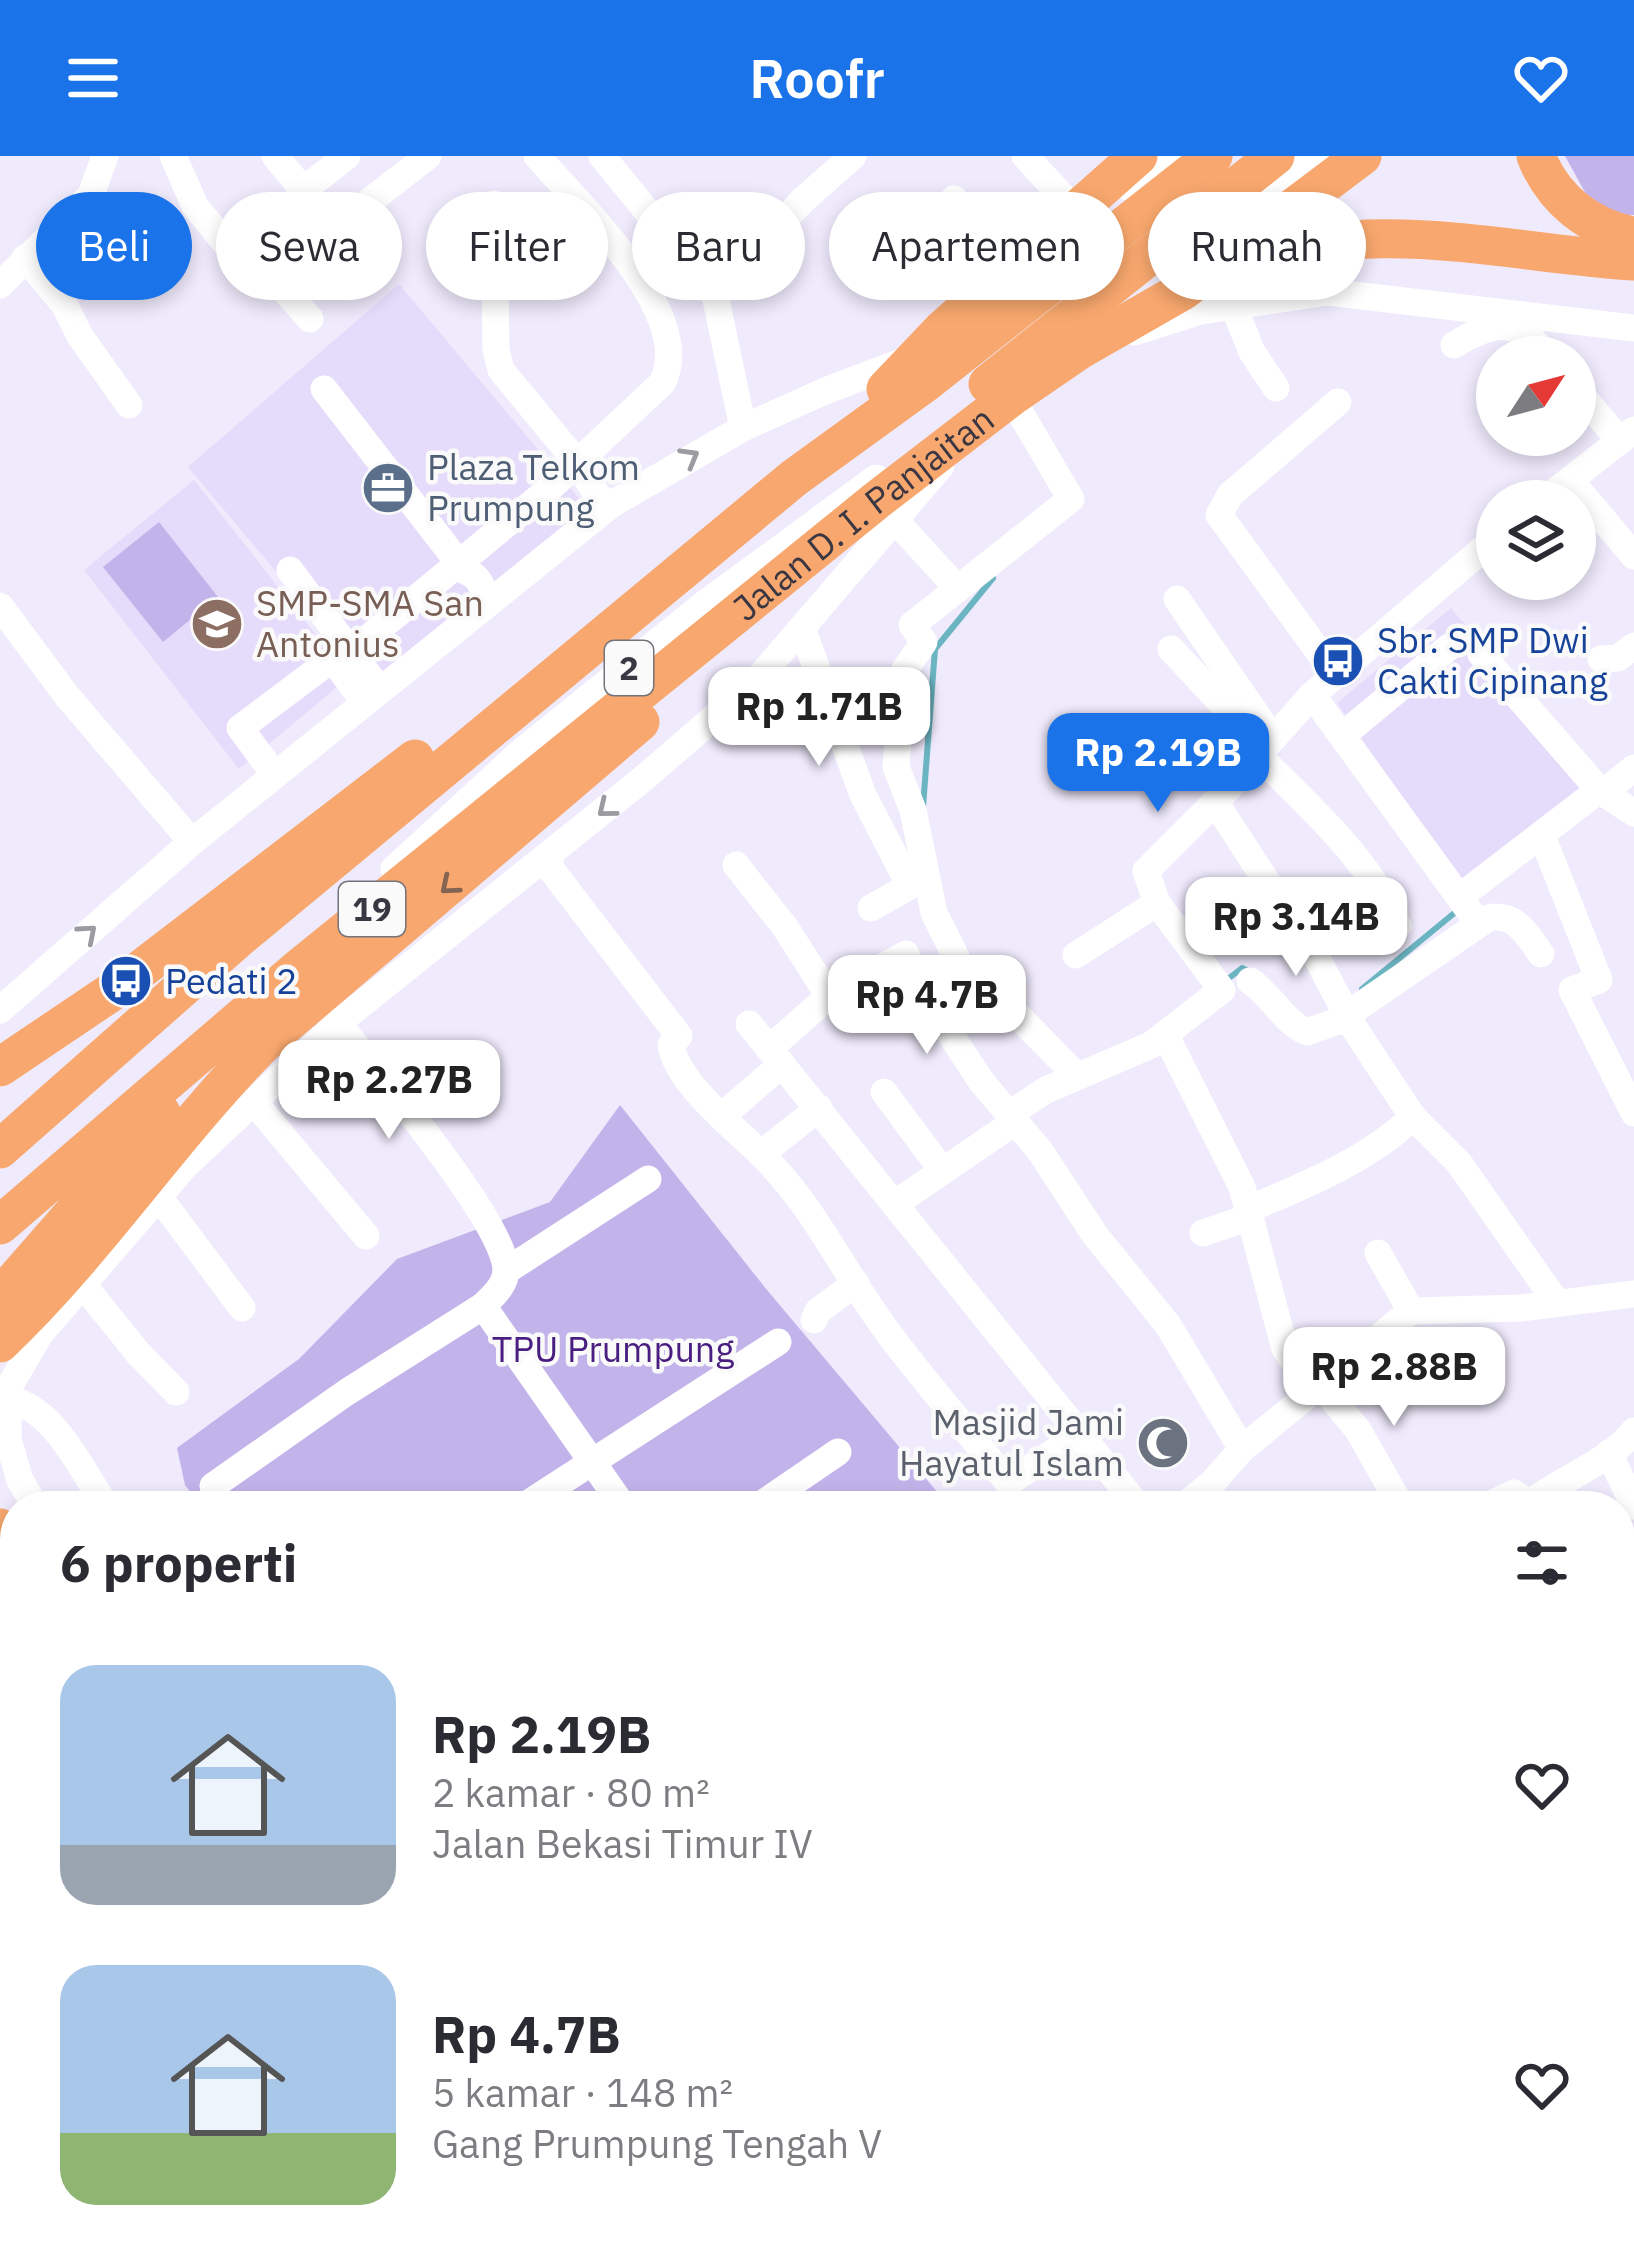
<!DOCTYPE html>
<html lang="id">
<head>
<meta charset="utf-8">
<style>
	:root { --surface:#fff; --page:#f7f7f7; --text:#2b2b33; --muted:#7c7c81; --accent:#1a73e8 }
	body { margin:0; font-family:"IBM Plex Sans",sans-serif; background:var(--page); color:var(--text); height:100vh; display:flex; flex-direction:column; font-size:45px; white-space:nowrap }
	* { box-sizing:border-box; margin:0 }
	p { font-size:39px; color:var(--muted) }
	.icon { flex:none; width:66px; height:66px; fill:none; stroke:currentColor; stroke-width:2; stroke-linecap:round; stroke-linejoin:round }
	.map { position:relative; flex:1; overflow:hidden }
	.sheet { position:absolute; left:0px; top:1335px; width:1635px; height:771px; display:flex; flex-direction:column; background:var(--surface); border-radius:48px 48px 0 0; box-shadow:0 6px 18px #0003 }
	.sheet>* { flex:none }
	.banner { position:absolute; left:36px; top:36px; width:1563px; height:108px; display:flex; gap:24px }
	.needle { width:78px; rotate:54deg }
	.buttons { position:absolute; left:1476px; top:180px; display:grid; gap:24px }
	.buttons a { display:grid; place-items:center; width:120px; height:120px; border-radius:50%; background:var(--surface); box-shadow:0 6px 18px #0003; font-size:60px }
	.price { position:absolute; translate:-50% -102px; padding:0 27px; border-radius:24px; background:#fff; color:#222; font-size:39px; line-height:78px; filter:drop-shadow(0 3px 6px #0008) }
	.price::after { content:''; position:absolute; left:50%; top:72px; width:36px; height:27px; margin-left:-18px; background:inherit; clip-path:polygon(0 0,100% 0,50% 100%) }
	.price.active { background:var(--accent); color:#fff }
	ul { padding:0; list-style:none }
	li { display:flex; align-items:center; gap:36px; height:300px; padding:0 60px }
	li span { display:grid; place-items:center; flex:none; width:336px; height:240px; border-radius:36px; color:#555 }
	li>.icon { margin-inline-start:auto }
	span .icon { width:144px; height:144px; fill:#fffc; stroke-width:1 }
	li b { font-size:51px }
	h2 { display:flex; justify-content:space-between; align-items:center; height:144px; padding:0 60px; font-size:51px }
	.tag { padding:0 42px; border-radius:54px; background:var(--surface); box-shadow:0 6px 18px #0003; font-size:42px; line-height:108px }
	.tag.active { background:var(--accent); color:#fff }
	header { display:flex; justify-content:space-between; align-items:center; height:156px; padding:0 60px; background:var(--accent); color:#fff; font-size:54px; font-weight:600 }
	.map>svg:first-child { display:block }
</style>
</head>
<body>
<header><svg class="icon" aria-label="menu" viewBox="0 0 24 24"><path d="M4 6h16M4 12h16M4 18h16"/></svg>Roofr<svg class="icon" aria-label="heart" viewBox="0 0 24 24"><path d="M12 20l-8-8c-3-5 5-10 8-4 3-6 11-1 8 4z"/></svg></header>
<div class="map">
<svg width="1634" height="2105" viewBox="0 0 1634 2105">
	<rect width="100%" height="100%" fill="#efeafc"/>
	<g fill="#e5dcfb">
		<polygon points="399,128 588,353 372,530 188,311"/>
		<polygon points="194,324 349,521 239,613 84,414"/>
		<polygon points="1451,452 1596,624 1468,735 1337,547"/>
	</g>
	<g fill="#c3b3eb">
		<polygon points="1565,0 1634,0 1634,59 1597,58"/>
		<polygon points="159,366 218,441 163,486 103,411"/>
		<polygon points="620,949 767,1134 949,1350 201,1350 185,1329 177,1292 299,1203 397,1103 550,1046"/>
	</g>
	<g fill="none" stroke-linecap="round" stroke-linejoin="round">
		<g stroke="#6bb4c1" stroke-width="6">
			<polyline points="923,651 935,493 993,422"/>
			<polyline points="1224,826 1242,812 1248,815"/>
			<polyline points="1362,833 1458,754"/>
		</g>
		<g stroke="#80e9f7" stroke-width="36">
			<polyline points="0,2055 15,2051"/>
			<polyline points="793,2105 794,2091"/>
		</g>
		<g stroke="#fff" stroke-width="27">
			<polyline points="173,0 195,50 254,122 280,129 310,163"/>
			<polyline points="275,0 335,72 428,0"/>
			<polyline points="602,0 715,139 743,272"/>
			<polyline points="1025,0 1076,55"/>
			<polyline points="1128,31 1168,0"/>
			<polyline points="302,35 347,0"/>
			<polyline points="954,43 1003,99"/>
			<polyline points="494,48 496,194 501,214 576,305 599,342 612,348"/>
			<polyline points="1178,100 1315,0"/>
			<polyline points="25,102 64,148 80,180 129,249"/>
			<polyline points="0,129 91,39 105,0"/>
			<polyline points="715,139 803,44 853,0"/>
			<polyline points="1233,149 1252,196 1276,232"/>
			<polyline points="1135,176 1201,155 1328,136 1634,172"/>
			<path d="M1454 189C1497 163 1515 162 1549 201"/>
			<polyline points="1575,232 1620,285"/>
			<path d="M324 233 465 415C481 420 482 433 488 446"/>
			<polyline points="1002,249 1011,241 1071,343 912,469 924,486 904,515 896,611 913,654 934,757 976,841 1019,861 1076,919"/>
			<polyline points="1570,324 1634,400"/>
			<polyline points="1543,345 1634,274"/>
			<polyline points="896,365 957,432"/>
			<polyline points="290,414 351,496"/>
			<polyline points="1177,443 1272,581"/>
			<polyline points="0,450 67,540 192,686"/>
			<polyline points="802,472 863,639 908,726 908,731 871,752"/>
			<polyline points="1171,493 1251,579 1267,588"/>
			<polyline points="1481,498 1599,634 1634,657"/>
			<polyline points="1601,503 1618,502 1634,490"/>
			<polyline points="1335,518 1219,359 1230,339 1338,246"/>
			<path d="M380 534 351 496 548 334 662 227C698 160 579 49 537 0"/>
			<polyline points="1312,539 1478,767"/>
			<polyline points="1343,579 1449,491"/>
			<path d="M1258 599C1310 652 1368 701 1398 770"/>
			<polyline points="275,619 240,572 332,503 365,546"/>
			<polyline points="1603,637 1634,612"/>
			<polyline points="1215,646 1318,804 1351,867 1387,922 1413,961 1459,1007 1557,1147"/>
			<polyline points="1542,680 1599,824 1572,834 1634,957"/>
			<path d="M550 698V712L679 880 671 889C677 926 731 969 758 995 815 1050 841 1113 887 1175 925 1227 969 1275 1008 1327L1079 1279"/>
			<polyline points="736,709 785,771 829,840"/>
			<polyline points="394,713 521,596 703,449 876,322"/>
			<polyline points="1461,740 1599,634"/>
			<polyline points="1076,799 1157,747"/>
			<path d="M1250 825C1272 839 1283 866 1307 876L1338 865 1488 762C1515 756 1527 778 1541 798"/>
			<polyline points="0,854 192,686 612,348 743,272 825,235 907,204"/>
			<path d="M338 867C376 915 500 1060 506 1112 507 1128 493 1140 483 1150L623 1350"/>
			<polyline points="749,868 1138,1350"/>
			<polyline points="1165,878 1242,1031 1285,1193 1313,1233"/>
			<polyline points="769,893 829,840 906,798 919,830 981,925 1040,995 1095,1079 1168,1169 1242,1293"/>
			<polyline points="884,936 942,1014"/>
			<polyline points="254,946 366,1080"/>
			<polyline points="1008,959 1046,934 1151,889 1222,834 1157,747 1146,715 1226,635 1312,539 1497,381"/>
			<polyline points="721,961 782,908"/>
			<polyline points="761,998 819,952"/>
			<polyline points="159,1041 242,1152"/>
			<polyline points="896,1047 1013,967"/>
			<path d="M1249 1053C1306 1029 1368 1004 1413 961"/>
			<polyline points="1203,1077 1250,1061"/>
			<polyline points="1378,1097 1411,1155"/>
			<polyline points="506,1115 648,1023"/>
			<polyline points="84,1130 138,1197 176,1236"/>
			<polyline points="814,1164 818,1155 856,1127"/>
			<polyline points="1320,1228 1358,1274 1401,1350"/>
			<path d="M9 1243C56 1254 80 1312 106 1350"/>
			<polyline points="1609,1297 1634,1350"/>
			<polyline points="213,1330 347,1236 483,1150"/>
			<path d="M1493 1347 1514 1337 1529 1348C1559 1324 1613 1304 1634 1275"/>
			<polyline points="35,1350 20,1324 8,1284 9,1231 40,1178 185,1010 338,867 644,622 756,525 941,310"/>
			<polyline points="524,1350 778,1186"/>
			<polyline points="759,1350 838,1296"/>
			<polyline points="1184,1350 1212,1327 1242,1293 1411,1155 1521,1152 1634,1138"/>
			<polyline points="1620,1393 1634,1385"/>
			<polyline points="1620,1506 1623,1511 1634,1506"/>
			<polyline points="1620,1762 1634,1777"/>
			<polyline points="1620,1941 1634,1952"/>
			<polyline points="1620,1992 1634,1978"/>
			<polyline points="105,2091 109,2105"/>
			<polyline points="731,2091 736,2105"/>
			<polyline points="896,2091 905,2105"/>
			<polyline points="1072,2091 1079,2105"/>
			<polyline points="1218,2091 1228,2105"/>
			<polyline points="1451,2091 1463,2105"/>
			<polyline points="139,2105 142,2091"/>
			<polyline points="991,2105 1013,2091"/>
			<polyline points="1260,2105 1279,2091"/>
			<polyline points="1486,2105 1504,2091"/>
		</g>
		<g stroke="#fbcba8" stroke-width="33">
			<polyline points="0,1907 15,1928"/>
			<polyline points="0,1951 15,1980"/>
			<polyline points="46,2091 48,2105"/>
			<polyline points="84,2091 92,2105"/>
		</g>
		<g stroke="#f8a86e" stroke-width="39">
			<path d="M1536 0C1553 43 1589 72 1634 80"/>
			<path d="M1237 111C1361 56 1504 97 1634 105"/>
			<polyline points="988,228 1275,0"/>
			<polyline points="886,233 943,173 1138,0"/>
			<polyline points="0,911 110,837 415,603"/>
			<polyline points="0,993 240,781 794,322 925,227 1213,0"/>
			<path id="s1" d="M0 1069 297 814 877 344 1011 241 1081 193 1184 134 1362 0"/>
			<polyline points="0,1141 161,957"/>
			<path d="M0 1187C96 1096 170 982 263 888L640 566"/>
			<polyline points="0,1372 15,1380"/>
			<polyline points="0,1786 15,1788"/>
		</g>
	</g>
	<defs><path id="oneway-chevron" d="M-2-3.5L2.5 0L-2 3.5" fill="none" stroke-width="1.6" stroke-linecap="round" stroke-linejoin="round" transform="scale(3)"/></defs>
	<g stroke="#9c9ba1">
		<use href="#oneway-chevron" transform="translate(690 301) rotate(-30)"/>
		<use href="#oneway-chevron" transform="translate(606 653) rotate(141)"/>
		<use href="#oneway-chevron" transform="translate(88 777) rotate(-41)"/>
	</g>
	<use stroke="#866454" href="#oneway-chevron" transform="translate(449 730) rotate(140)"/>
	<defs>
		<g id="office-disc" transform="scale(2.7)"><circle r="9.5" fill="#5c6f8a" stroke="#fafafa"/><path d="M-6-3h4V-5.5h4V-3h4V5H-6ZM-1-4.5V-3h2v-1.5ZM-6 0V1H6V0Z" fill="#fff"/></g>
		<g id="school-disc" transform="scale(2.7)"><circle r="9.5" fill="#8d6e63" stroke="#fafafa"/><path d="M0-5L7-2L0 1L-7-2ZM-4 1L0 2.5L4 1V4Q0 6-4 4Z" fill="#fff"/></g>
		<g id="bus-disc" transform="scale(2.7)"><circle r="9.5" fill="#1a4fb4" stroke="#fafafa"/><path d="M-5-6H5V4H4V6H2V4H-2V6H-4V4H-5ZM-3.5-4V0h7V-4ZM-3.5 1.2v1.5H-2V1.2ZM2 1.2v1.5H3.5V1.2Z" fill="#fff"/></g>
		<g id="mosque-disc" transform="scale(2.7)"><circle r="9.5" fill="#6b7280" stroke="#fafafa"/><path d="M3.5-4.9A6 6 0 1 0 3.5 4.9A5 5 0 1 1 3.5-4.9Z" fill="#fff"/></g>
	</defs>
	<g fill-rule="evenodd">
		<use href="#office-disc" x="388" y="332"/>
		<use href="#school-disc" x="217" y="468"/>
		<use href="#bus-disc" x="1338" y="505"/>
		<use href="#bus-disc" x="126" y="825"/>
		<use href="#mosque-disc" x="1163" y="1287"/>
	</g>
	<g text-anchor="middle" stroke-width="9" stroke-linejoin="round" paint-order="stroke">
		<g fill="#fafafa" stroke="#74727a" stroke-width="3">
			<rect x="605" y="485" width="48" height="54" rx="9"/>
			<rect x="339" y="726" width="66" height="54" rx="9"/>
		</g>
		<g font-size="33" font-weight="bold" fill="#3a3743">
			<text x="629" y="524">2</text>
			<text x="372" y="765">19</text>
		</g>
		<g font-size="36" fill="#4e5e75" stroke="#fafafa" text-anchor="start">
			<text x="427" y="324">Plaza Telkom<tspan x="427" dy="41">Prumpung</tspan></text>
		</g>
		<g font-size="36" fill="#3a3743" stroke="#fafafa">
			<text dy="13" stroke="none"><textPath href="#s1" startOffset="1119">Jalan D. I. Panjaitan</textPath></text>
		</g>
		<g font-size="36" fill="#785e54" stroke="#fafafa" text-anchor="start">
			<text x="256" y="460">SMP-SMA San<tspan x="256" dy="41">Antonius</tspan></text>
		</g>
		<g font-size="36" fill="#164399" stroke="#fafafa" text-anchor="start">
			<text x="1377" y="497">Sbr. SMP Dwi<tspan x="1377" dy="41">Cakti Cipinang</tspan></text>
			<text x="165" y="838">Pedati 2</text>
		</g>
		<g font-size="36" fill="#491e80" stroke="#fafafa">
			<text x="613" y="1206">TPU Prumpung</text>
		</g>
		<g font-size="36" fill="#5b616d" stroke="#fafafa" text-anchor="end">
			<text x="1124" y="1279">Masjid Jami<tspan x="1124" dy="41">Hayatul Islam</tspan></text>
		</g>
	</g>
</svg>
<div class="buttons">
<a><svg class="needle" viewBox="-14 -14 28 28"><path d="M0-13l5 13h-10z" fill="#e53935"/><path d="M0 13l5-13h-10z" fill="#7c7c81"/></svg></a>
<a><svg class="icon" aria-label="layers" viewBox="0 0 24 24"><path d="M12 4l9 5-9 5-9-5zM3 14l9 5 9-5"/></svg></a>
</div>
<b class="price" style="left:819px;top:613px">Rp 1.71B</b>
<b class="price active" style="left:1158px;top:659px">Rp 2.19B</b>
<b class="price" style="left:1296px;top:823px">Rp 3.14B</b>
<b class="price" style="left:927px;top:901px">Rp 4.7B</b>
<b class="price" style="left:389px;top:986px">Rp 2.27B</b>
<b class="price" style="left:1394px;top:1273px">Rp 2.88B</b>
<div class="banner">
<a class="tag active">Beli</a>
<a class="tag">Sewa</a>
<a class="tag">Filter</a>
<a class="tag">Baru</a>
<a class="tag">Apartemen</a>
<a class="tag">Rumah</a>
</div>
<section class="sheet">
<h2>6 properti<svg class="icon" aria-label="filters" viewBox="0 0 24 24"><path d="M4 7h16M4 17h16"/><circle cx="9" cy="7" r="2"/><circle cx="15" cy="17" r="2"/></svg></h2>
<ul>
<li><span style="background:linear-gradient(#a9c7e8 75%,#9aa5b1 0)"><svg class="icon" aria-label="home" viewBox="0 0 24 24"><path d="M3 11l9-7 9 7M6 9v11h12V9"/></svg></span><div><b>Rp 2.19B</b><p>2 kamar · 80 m²</p><p>Jalan Bekasi Timur IV</p></div><svg class="icon" aria-label="heart" viewBox="0 0 24 24"><path d="M12 20l-8-8c-3-5 5-10 8-4 3-6 11-1 8 4z"/></svg></li>
<li><span style="background:linear-gradient(#a9c7e8 70%,#8fb573 0)"><svg class="icon" aria-label="home" viewBox="0 0 24 24"><path d="M3 11l9-7 9 7M6 9v11h12V9"/></svg></span><div><b>Rp 4.7B</b><p>5 kamar · 148 m²</p><p>Gang Prumpung Tengah V</p></div><svg class="icon" aria-label="heart" viewBox="0 0 24 24"><path d="M12 20l-8-8c-3-5 5-10 8-4 3-6 11-1 8 4z"/></svg></li>
</ul>
</section>
</div>
</body>
</html>
